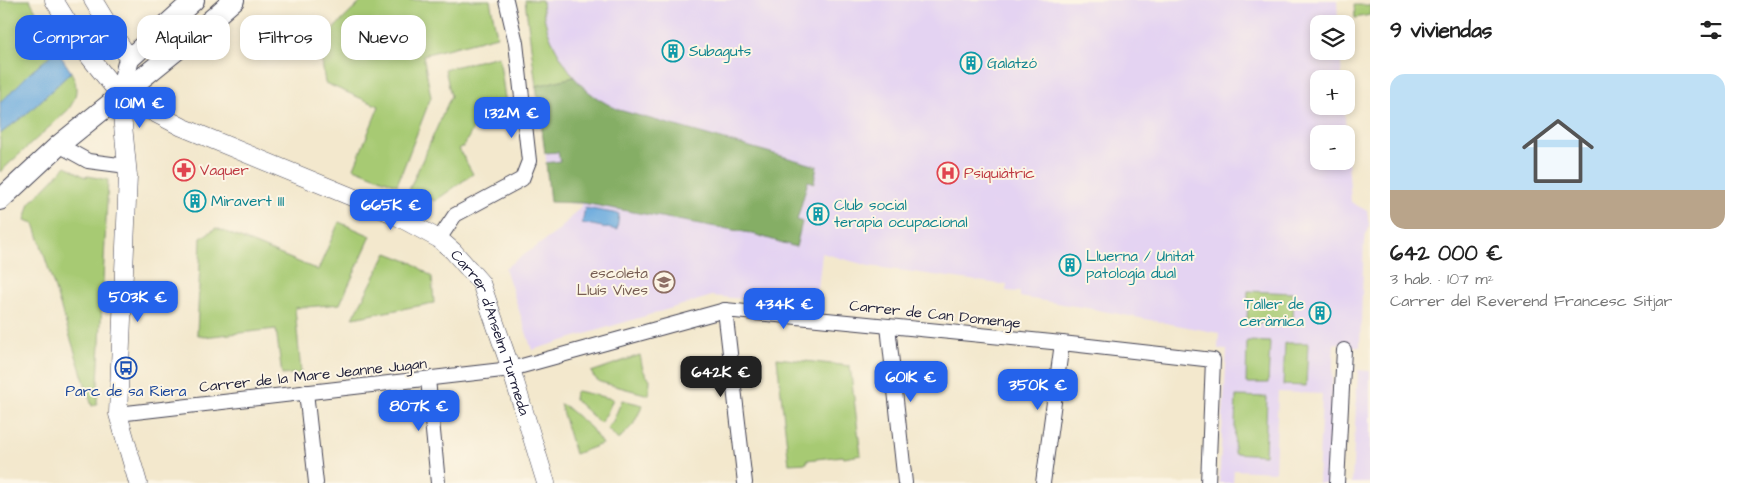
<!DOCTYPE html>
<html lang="es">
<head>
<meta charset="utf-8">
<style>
	:root { --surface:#fff; --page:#f6f6f6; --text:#222; --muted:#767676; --line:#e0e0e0; --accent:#2563eb }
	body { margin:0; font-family:"Architects Daughter",sans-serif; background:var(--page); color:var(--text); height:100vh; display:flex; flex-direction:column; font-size:19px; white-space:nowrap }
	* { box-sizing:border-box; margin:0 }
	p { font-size:16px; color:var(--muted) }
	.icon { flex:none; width:28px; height:28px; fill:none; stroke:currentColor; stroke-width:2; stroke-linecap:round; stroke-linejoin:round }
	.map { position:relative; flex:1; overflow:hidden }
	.sheet { display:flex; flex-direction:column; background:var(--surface); width:375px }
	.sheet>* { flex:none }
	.top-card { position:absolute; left:15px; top:15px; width:475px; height:45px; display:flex; gap:10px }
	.tools { position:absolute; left:1310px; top:15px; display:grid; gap:10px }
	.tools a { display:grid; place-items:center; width:45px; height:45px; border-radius:10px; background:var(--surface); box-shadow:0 2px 8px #0003; font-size:25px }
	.price { position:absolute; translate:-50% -42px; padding:0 11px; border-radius:10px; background:var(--accent); color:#fff; font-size:16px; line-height:32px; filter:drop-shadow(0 1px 2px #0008) }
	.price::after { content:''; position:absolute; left:50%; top:30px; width:15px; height:11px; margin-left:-8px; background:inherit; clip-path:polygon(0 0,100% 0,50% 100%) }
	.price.active { background:#222; color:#fff }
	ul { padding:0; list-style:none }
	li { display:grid; align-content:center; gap:10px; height:265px; padding:0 20px }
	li+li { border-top:1px solid var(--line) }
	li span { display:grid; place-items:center; height:155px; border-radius:15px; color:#555 }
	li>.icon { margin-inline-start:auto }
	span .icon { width:90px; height:90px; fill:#fffc; stroke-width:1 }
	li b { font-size:21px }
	h2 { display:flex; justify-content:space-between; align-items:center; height:60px; padding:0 20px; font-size:21px }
	.chip { padding:0 18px; border-radius:15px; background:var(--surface); box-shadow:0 2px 8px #0003; font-size:18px; line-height:45px }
	.chip.active { background:var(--accent); color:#fff }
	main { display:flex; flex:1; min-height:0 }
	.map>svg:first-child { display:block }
</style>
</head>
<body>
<main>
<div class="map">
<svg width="1370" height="483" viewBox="0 0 1370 483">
	<rect width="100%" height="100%" fill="#fcf5e5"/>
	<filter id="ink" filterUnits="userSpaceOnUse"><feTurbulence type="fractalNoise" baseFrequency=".02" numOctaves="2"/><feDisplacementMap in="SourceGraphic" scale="10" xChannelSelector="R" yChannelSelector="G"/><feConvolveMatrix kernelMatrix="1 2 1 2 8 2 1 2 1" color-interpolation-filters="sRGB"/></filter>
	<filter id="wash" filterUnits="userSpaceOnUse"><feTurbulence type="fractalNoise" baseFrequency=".0096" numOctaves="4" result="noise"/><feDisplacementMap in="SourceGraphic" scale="20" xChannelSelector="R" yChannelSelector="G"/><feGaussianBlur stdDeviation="1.12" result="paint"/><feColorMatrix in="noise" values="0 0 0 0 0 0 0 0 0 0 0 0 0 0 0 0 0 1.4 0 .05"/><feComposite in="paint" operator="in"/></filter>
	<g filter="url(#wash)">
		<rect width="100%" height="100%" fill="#f3e8cd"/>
		<g fill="#e4d3f2" fill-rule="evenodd">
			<path d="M525 0H1337L1338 24H1319V51H1340L1342 79H1319V106H1344L1351 202 1367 211 1369 225 1364 241 1360 347 1334 343 1327 483H1318L1322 394 1278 392 1275 472 1234 470 1233 483H1219L1227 350 1218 349 1219 333 1087 308 1020 297V292L1006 291 1007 285 869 266 822 253 816 306 712 296 532 350 505 268 557 232 583 204 550 202 549 182ZM1319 134H1346V161H1319Z"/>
			<polygon points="1358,370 1370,371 1370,483 1352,483"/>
		</g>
		<g fill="#a7ca73" stroke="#647657">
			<polygon points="0,0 30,0 57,50 29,74 0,103"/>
			<polygon points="363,0 490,0 497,36 423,55 431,97 397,185 354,168 379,106 325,83 322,62 322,40"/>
			<path d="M525 0H542C544 31 556 52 574 77L536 86Z"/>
			<polygon points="1354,5 1370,5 1370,15 1355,18"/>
			<polygon points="499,56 507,112 476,116 477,121 464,146 459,149 473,174 435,201 409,190 451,96 445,69"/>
			<path d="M71 72C79 86 77 98 68 110L0 172V134L30 111Z"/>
			<polygon points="66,166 85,177 88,176 108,180 97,404 92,406 34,223 25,220 30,203"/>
			<polygon points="339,222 371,236 340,304 295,308 301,373 282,375 276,329 203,337 197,334 201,238 216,228 318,270"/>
			<polygon points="387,253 413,263 432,277 434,303 353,318"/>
			<polygon points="1248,291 1294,293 1293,324 1247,323"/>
			<polygon points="1247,341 1270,342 1268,383 1246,383"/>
			<polygon points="1285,343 1308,343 1306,386 1283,385"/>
			<path d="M640 355C642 364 642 373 650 379L649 395 600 382 594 377 591 372Z"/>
			<polygon points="777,358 850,366 861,455 844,458 843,456 807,460 807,463 789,464"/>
			<polygon points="577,391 613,399 607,413 600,423 574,399 575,393"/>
			<polygon points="1236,396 1267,397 1265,455 1234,453"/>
			<polygon points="622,400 643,405 633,425 618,440 607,428 613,421"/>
			<polygon points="560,404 565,406 591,428 602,444 575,454"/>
		</g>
		<path fill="#85ae65" stroke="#546850" d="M574 77C587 93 601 101 619 110L817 166 814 183 808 181 797 220 802 222 796 247 750 233 583 203 550 202 546 163 560 161 558 152 545 153 536 86Z"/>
		<g fill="#6baade" stroke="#46668c">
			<polygon points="57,50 71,72 30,111 0,134 0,103 29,74"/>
			<polygon points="585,208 619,214 617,230 582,223"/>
		</g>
	</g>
	<g filter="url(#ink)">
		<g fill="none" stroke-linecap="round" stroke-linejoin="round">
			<g stroke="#414051" stroke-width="16">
				<g id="minor">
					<polyline points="59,145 88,161 127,166"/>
					<polyline points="439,239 455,215 522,179 529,161 516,43 506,0"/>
					<polyline points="725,310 745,483"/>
					<polyline points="888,326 905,483"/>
					<polyline points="428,379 438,483"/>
					<polyline points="306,392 316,483"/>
					<polyline points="118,414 511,369 725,310 1062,343 1213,360 1208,483"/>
					<polyline points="1043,483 1062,343"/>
					<polyline points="1337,483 1344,350"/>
				</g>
			</g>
			<g stroke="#414051" stroke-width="19">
				<g id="tertiary">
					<path id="s1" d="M54 0 88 55 120 95 182 127 391 213 439 239 453 251 481 283 511 369 546 483"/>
					<polyline points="93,0 129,59"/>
					<polyline points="120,95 128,176 118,414 138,483"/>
				</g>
			</g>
			<g stroke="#414051" stroke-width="22">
				<g id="secondary">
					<polyline points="120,95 129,59 194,0"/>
					<polyline points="0,200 59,145 178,49 234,0"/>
				</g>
			</g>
			<use href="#minor" stroke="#fff" stroke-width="14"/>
			<use href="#tertiary" stroke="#fff" stroke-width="18"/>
			<use href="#secondary" stroke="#fff" stroke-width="20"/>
		</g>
	</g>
	<defs>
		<g id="building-ring" transform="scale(1.125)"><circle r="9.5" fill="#fcf5e5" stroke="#0f9aa8" stroke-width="1.5"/><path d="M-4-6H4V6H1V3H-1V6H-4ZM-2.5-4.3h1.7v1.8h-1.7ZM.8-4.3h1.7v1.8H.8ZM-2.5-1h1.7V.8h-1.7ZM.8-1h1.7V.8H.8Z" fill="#0f9aa8"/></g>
		<g id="pharmacy-ring" transform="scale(1.125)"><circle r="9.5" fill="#fcf5e5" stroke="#e0444e" stroke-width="1.5"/><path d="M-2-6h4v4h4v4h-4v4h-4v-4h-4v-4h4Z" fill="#e0444e"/></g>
		<g id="hospital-ring" transform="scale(1.125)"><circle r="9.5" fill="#fcf5e5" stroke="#e0444e" stroke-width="1.5"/><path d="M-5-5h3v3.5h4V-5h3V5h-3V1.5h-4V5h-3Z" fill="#e0444e"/></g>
		<g id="school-ring" transform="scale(1.125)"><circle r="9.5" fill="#fcf5e5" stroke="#8d6e63" stroke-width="1.5"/><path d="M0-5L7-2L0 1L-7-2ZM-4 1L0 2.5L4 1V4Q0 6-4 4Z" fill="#8d6e63"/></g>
		<g id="bus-ring" transform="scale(1.125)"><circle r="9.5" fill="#fcf5e5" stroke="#1a4fb4" stroke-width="1.5"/><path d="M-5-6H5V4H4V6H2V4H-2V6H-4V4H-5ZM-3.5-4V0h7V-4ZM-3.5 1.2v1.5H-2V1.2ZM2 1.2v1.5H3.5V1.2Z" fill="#1a4fb4"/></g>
	</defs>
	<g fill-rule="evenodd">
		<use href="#building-ring" x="673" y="51"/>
		<use href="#building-ring" x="971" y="63"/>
		<use href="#pharmacy-ring" x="184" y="170"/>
		<use href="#hospital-ring" x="948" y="173"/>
		<use href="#building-ring" x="195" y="201"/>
		<use href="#building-ring" x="818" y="214"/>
		<use href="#building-ring" x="1070" y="265"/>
		<use href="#school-ring" x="664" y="282"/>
		<use href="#building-ring" x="1320" y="313"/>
		<use href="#bus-ring" x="126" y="368"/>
	</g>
	<g text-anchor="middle" stroke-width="4" stroke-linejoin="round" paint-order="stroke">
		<g font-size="15" fill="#0d838f" stroke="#fcf5e5" text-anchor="start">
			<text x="689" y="56">Subaguts</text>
			<text x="987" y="68">Galatzó</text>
			<text x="211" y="206">Miravert III</text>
			<text x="834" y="210">Club social<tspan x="834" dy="17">terapia ocupacional</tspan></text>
			<text x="1086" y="261">Lluerna / Unitat<tspan x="1086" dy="17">patología dual</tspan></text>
			<text x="1304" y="309" text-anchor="end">Taller de<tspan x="1304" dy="17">ceràmica</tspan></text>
		</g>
		<g font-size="15" fill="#be3a42" stroke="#fcf5e5" text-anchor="start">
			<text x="200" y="175">Vaquer</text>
			<text x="964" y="178">Psiquiàtric</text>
		</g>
		<g font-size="15" fill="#785e54" stroke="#fcf5e5" text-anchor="end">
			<text x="648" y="278">escoleta<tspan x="648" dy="17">Lluís Vives</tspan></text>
		</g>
		<g font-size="15" fill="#22223b" stroke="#fcf5e5">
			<text transform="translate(935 314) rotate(6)" y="5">Carrer de Can Domenge</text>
			<text dy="5" stroke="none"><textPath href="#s1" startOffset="576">Carrer d'Anselm Turmeda</textPath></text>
			<text transform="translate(313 375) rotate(-6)" y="5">Carrer de la Mare Jeanne Jugan</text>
		</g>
		<g font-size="15" fill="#164399" stroke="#fcf5e5">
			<text x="126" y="396">Parc de sa Riera</text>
		</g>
	</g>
</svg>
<div class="tools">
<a><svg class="icon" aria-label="layers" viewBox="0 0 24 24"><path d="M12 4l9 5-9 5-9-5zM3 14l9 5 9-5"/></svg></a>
<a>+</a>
<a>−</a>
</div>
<b class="price" style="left:140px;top:129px">1.01M €</b>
<b class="price" style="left:512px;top:139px">1.32M €</b>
<b class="price" style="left:391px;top:231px">665K €</b>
<b class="price" style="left:138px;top:323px">503K €</b>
<b class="price" style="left:784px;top:330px">434K €</b>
<b class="price active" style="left:721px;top:398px">642K €</b>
<b class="price" style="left:911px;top:403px">601K €</b>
<b class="price" style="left:1038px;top:411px">350K €</b>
<b class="price" style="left:419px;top:432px">807K €</b>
<div class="top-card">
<a class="chip active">Comprar</a>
<a class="chip">Alquilar</a>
<a class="chip">Filtros</a>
<a class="chip">Nuevo</a>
</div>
</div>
<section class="sheet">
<h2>9 viviendas<svg class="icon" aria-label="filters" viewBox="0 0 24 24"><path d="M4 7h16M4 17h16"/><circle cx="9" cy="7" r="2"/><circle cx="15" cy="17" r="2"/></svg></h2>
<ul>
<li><span style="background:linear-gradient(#bfe0f5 75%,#b9a48a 0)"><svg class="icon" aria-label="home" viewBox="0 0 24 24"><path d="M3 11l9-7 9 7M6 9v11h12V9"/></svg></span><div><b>642 000 €</b><p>3 hab. · 107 m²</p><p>Carrer del Reverend Francesc Sitjar</p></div></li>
</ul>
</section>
</main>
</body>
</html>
